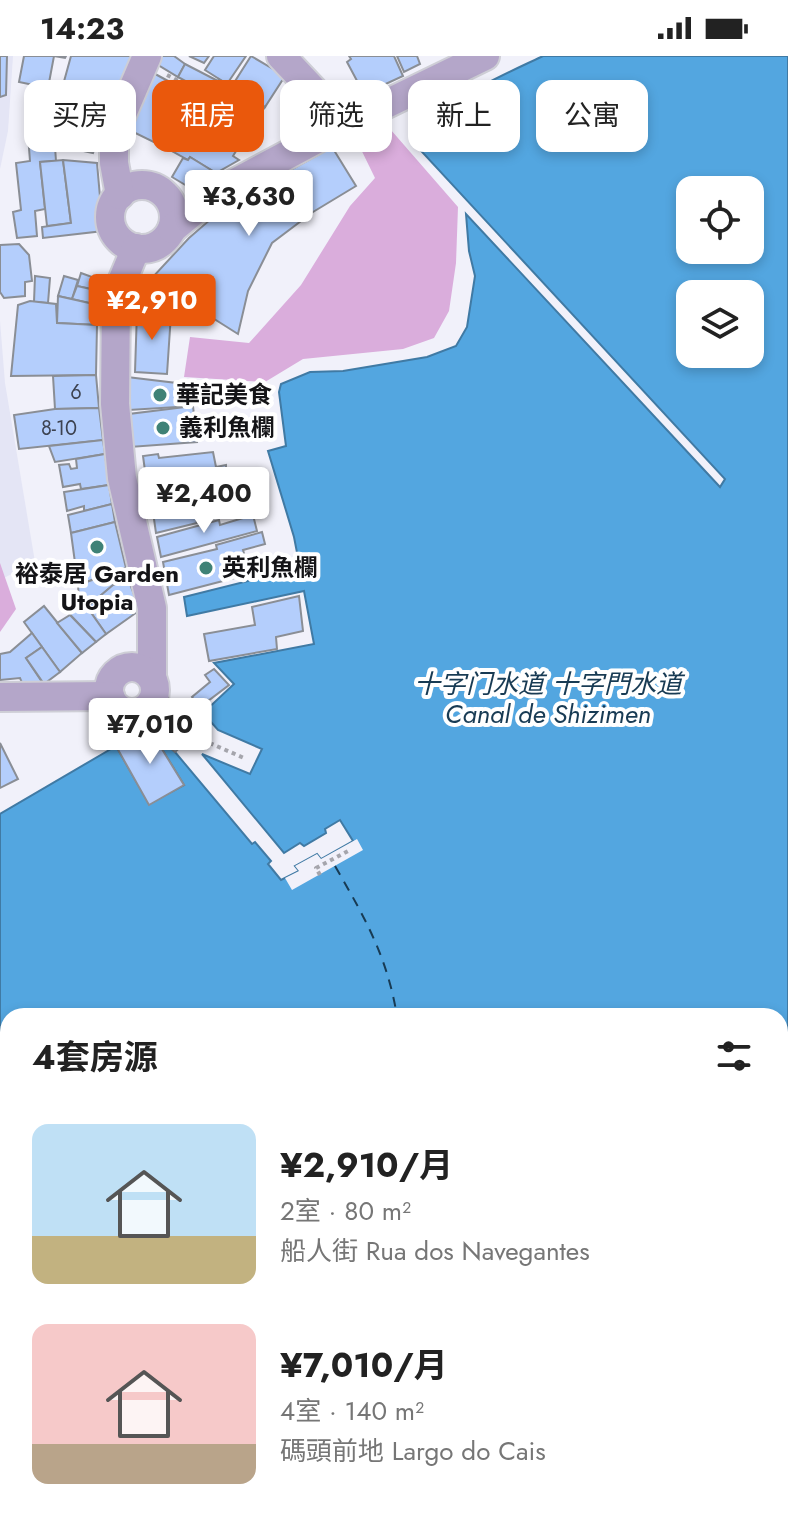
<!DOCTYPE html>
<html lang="zh">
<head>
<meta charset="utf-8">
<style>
	:root { --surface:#fff; --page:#f6f6f6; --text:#222; --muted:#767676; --accent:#ea580c }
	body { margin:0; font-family:Jost,"Noto Sans SC",sans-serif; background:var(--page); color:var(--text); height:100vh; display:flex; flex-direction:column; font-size:30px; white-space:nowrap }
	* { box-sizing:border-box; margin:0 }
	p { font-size:26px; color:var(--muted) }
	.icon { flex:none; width:44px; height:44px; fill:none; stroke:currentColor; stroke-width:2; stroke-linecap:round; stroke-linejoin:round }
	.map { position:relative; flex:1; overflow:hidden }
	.sheet { position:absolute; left:0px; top:952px; width:788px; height:512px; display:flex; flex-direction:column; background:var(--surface); border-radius:24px 24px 0 0; box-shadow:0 4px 12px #0003 }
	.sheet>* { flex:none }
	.hud { position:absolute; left:24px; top:24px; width:740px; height:72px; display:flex; gap:16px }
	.controls { position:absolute; left:676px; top:120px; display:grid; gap:16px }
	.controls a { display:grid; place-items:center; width:88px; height:88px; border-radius:16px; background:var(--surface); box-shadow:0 4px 12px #0003; font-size:40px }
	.price { position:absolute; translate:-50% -68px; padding:0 18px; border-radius:8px; background:#fff; color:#222; font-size:26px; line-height:52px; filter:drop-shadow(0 2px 4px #0008) }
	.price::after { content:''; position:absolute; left:50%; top:48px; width:24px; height:18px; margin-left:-12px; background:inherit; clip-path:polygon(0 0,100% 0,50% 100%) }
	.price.active { background:var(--accent); color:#fff }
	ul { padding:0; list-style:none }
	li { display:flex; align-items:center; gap:24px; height:200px; padding:0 32px }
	li span { display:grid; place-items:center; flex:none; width:224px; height:160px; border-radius:16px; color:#555 }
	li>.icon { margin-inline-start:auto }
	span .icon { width:96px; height:96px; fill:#fffc; stroke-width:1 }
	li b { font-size:34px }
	h2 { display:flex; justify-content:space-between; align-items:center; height:96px; padding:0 32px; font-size:34px }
	.chip { padding:0 28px; border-radius:16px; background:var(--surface); box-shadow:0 4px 12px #0003; font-size:28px; line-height:72px }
	.chip.active { background:var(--accent); color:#fff }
	.status { display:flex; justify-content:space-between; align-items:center; height:56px; padding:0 40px; background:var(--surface); direction:ltr }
	.status svg { height:22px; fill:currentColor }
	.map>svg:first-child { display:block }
</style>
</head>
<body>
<div class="status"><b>14:23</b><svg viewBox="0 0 49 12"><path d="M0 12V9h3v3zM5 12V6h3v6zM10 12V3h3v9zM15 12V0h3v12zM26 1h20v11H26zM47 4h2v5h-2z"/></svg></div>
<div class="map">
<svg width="788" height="1464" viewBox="0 0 788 1464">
	<rect width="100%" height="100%" fill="#f1f1fa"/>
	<g fill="#e4e5f5">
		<polygon points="0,0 13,0 8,75 0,113"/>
		<polygon points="0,265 5,327 35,506 0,524"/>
	</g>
	<g fill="#daaddc">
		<polygon points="384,66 458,151 456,207 449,255 434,282 403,293 303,303 265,326 184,321 190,281 249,287 301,229 350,150 375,122 353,77"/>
		<polygon points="0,507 16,553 0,576"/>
	</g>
	<path fill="#53a6e0" stroke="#407aa4" stroke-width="2" fill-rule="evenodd" d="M543 0H788V1464H0V758L116 690 149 748 184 729 149 672 175 696 252 788 255 786 271 805 268 808 281 824 299 815 295 810 317 798 321 803 353 785 340 764 325 773 326 777 304 790 300 787 284 797 202 698 250 718 262 693 218 674 203 657 234 628 214 607 314 588 304 535 187 560 184 541 300 512 294 481 268 395 286 390 279 336 281 328 310 316 343 315 427 301 456 290 467 271 475 220 469 195 466 158 720 431 725 423 411 84C443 44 497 22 543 0ZM690 134H750V194H690ZM690 238H750V298H690ZM8 960H780V1456H8Z"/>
	<polygon fill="#f1f1fa" points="357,783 363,794 292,834 285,822 299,815 295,810 317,798 321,803"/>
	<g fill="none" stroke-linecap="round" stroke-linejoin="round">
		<g stroke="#183b54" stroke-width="2" stroke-dasharray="10 8" stroke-linecap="butt">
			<path d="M335 810C365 862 387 900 397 960"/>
			<polyline points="780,1142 788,1141"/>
			<polyline points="780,1186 788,1185"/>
			<polyline points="0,1330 8,1327"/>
			<polyline points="0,1400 8,1396"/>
			<polyline points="0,1457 8,1454"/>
		</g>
	</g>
	<g fill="#b4cefc" stroke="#8a8e95" stroke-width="2">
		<polygon points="0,0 7,0 6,39 0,41"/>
		<polygon points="24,0 66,0 65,2 54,0 48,32 19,26"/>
		<polygon points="71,0 132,0 112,70 103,66 93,97 69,92 65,61 55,58"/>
		<polygon points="152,0 174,0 185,8 178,21 150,4"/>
		<polygon points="189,0 209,0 204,7"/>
		<polygon points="214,0 246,0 227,28 205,14"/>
		<polygon points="251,0 285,20 265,51 232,30"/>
		<polygon points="349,0 394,0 403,20 364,38 347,6 351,3"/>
		<polygon points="397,0 417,0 420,8 404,16"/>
		<polygon points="185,8 218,25 211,39 178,21"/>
		<polygon points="146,13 192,38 178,63 187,68 172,95 121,70"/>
		<polygon points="219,23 265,51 257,62 211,39"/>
		<polygon points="192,38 251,71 233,100 239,104 216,117 190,101 188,104 172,95 187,68 178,63"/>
		<polygon points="38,65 58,65 61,90 39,91"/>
		<polygon points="38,65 39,91 55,91 56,105 40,106 45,153 35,155 37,180 17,182 13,156 21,154 16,107 30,105 27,66"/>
		<polygon points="332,91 356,130 313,156 272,187 248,235 238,278 151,223 189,182 227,149"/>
		<polygon points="190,101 216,117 199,123 192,133 172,121 183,102 188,104"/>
		<polygon points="63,104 71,167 47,170 40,106"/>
		<polygon points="63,104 97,107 103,175 43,182 42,171 71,167"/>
		<polygon points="19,188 29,199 32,225 25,226 25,240 4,242 0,236 0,189"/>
		<polygon points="81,217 103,225 100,235 77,230"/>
		<polygon points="35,220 50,222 48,247 34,246"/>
		<polygon points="64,220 78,224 72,243 58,240"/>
		<polygon points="77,230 100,235 98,249 72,243"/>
		<polygon points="58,240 98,249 97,269 57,267"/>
		<polygon points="30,245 56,248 57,267 97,269 96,319 11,320 18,249"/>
		<polygon points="137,255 171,258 167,318 135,316"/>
		<polygon points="96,319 99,352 55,353 53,320"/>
		<polygon points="127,321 193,329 193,350 129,354"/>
		<polygon points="193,350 197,386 130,391 129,358"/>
		<polygon points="99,352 103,384 19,393 14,359 55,353"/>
		<polygon points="103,384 105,398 55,406 49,390"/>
		<polygon points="213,396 216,411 226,409 226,424 148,437 143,400 158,398 159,402"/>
		<polygon points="105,398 109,429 81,433 80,428 63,431 59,409 69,408 71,413 77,412 76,403"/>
		<polygon points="109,429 112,448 84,455 84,450 67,455 64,436"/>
		<polygon points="192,434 197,467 156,477 151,442"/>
		<polygon points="112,448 115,466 71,477 68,459"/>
		<polygon points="253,459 257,475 161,501 157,481 219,464 220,469"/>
		<polygon points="115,466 126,512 78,529 71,477"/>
		<polygon points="262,476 265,488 243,494 250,518 169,539 163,506 217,493 216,489"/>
		<polygon points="126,512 128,523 113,529 87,551 79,544 78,529"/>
		<polygon points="128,523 140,554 106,578 87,551 113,529"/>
		<polygon points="72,538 87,551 106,578 96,586 60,548"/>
		<polygon points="299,540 303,575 276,581 277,593 209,605 204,578 255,569 252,551"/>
		<polygon points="44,550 82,597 60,616 24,566"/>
		<polygon points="70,559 96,586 82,597 57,567"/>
		<polygon points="32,577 42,591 26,602 42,626 23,629 20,622 0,624 0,598 10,596"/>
		<polygon points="42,591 60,616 44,628 26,602"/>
		<polygon points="214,613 229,629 200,651 192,641 210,626 205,619"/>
		<polygon points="169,656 191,682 175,696 149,672"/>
		<polygon points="149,672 184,729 149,749 116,690"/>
		<polygon points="0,687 18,723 0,732"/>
	</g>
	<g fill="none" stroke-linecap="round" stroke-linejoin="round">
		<g stroke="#ceced6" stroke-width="32">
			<g id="minor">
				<polyline points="281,0 345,68"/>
				<circle cx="142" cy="161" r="32"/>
				<polyline points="120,139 114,107 114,77 147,0"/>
				<polyline points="172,173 216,137 345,68 485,0"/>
				<polyline points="136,192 116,240 115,348 122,422 152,552 152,621"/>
				<circle cx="132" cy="634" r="23"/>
				<polyline points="0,641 110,640"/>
			</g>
		</g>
		<g stroke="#a5a5ac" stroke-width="4" stroke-dasharray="4 4" stroke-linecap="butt">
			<polyline points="167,19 261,68"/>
			<polyline points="166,641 205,685 244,702"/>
			<polyline points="320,819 316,812 350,794"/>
		</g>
		<use href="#minor" stroke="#b4a6c9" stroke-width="28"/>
	</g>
	<g fill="#3f8276" stroke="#fff" stroke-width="3">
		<circle cx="160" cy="339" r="8"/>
		<circle cx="163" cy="372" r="8"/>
		<circle cx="97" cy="491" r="8"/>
		<circle cx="206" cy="512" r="8"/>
	</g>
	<g text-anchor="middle" stroke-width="8" stroke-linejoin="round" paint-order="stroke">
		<g font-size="20" fill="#3c4250">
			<text x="76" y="343">6</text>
			<text x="59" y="379">8-10</text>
		</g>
		<g font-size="24" font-weight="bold" fill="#141417" stroke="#fff" text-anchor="start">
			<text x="176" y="347">華記美食</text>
			<text x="179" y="380">義利魚欄</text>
			<text x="222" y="520">英利魚欄</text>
			<text x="97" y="526" text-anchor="middle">裕泰居 Garden<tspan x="97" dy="28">Utopia</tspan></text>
		</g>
		<g font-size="26" font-style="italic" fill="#183b54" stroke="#fff">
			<text x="548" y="637">十字门水道 十字門水道<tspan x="548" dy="30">Canal de Shizimen</tspan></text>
		</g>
	</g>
</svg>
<div class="controls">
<a><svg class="icon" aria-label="locate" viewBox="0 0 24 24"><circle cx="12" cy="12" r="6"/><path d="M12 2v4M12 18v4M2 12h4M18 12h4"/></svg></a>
<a><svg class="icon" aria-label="layers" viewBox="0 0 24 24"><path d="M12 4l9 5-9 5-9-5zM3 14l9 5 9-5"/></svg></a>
</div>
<b class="price" style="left:249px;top:182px">¥3,630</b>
<b class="price active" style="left:152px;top:286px">¥2,910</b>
<b class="price" style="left:204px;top:479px">¥2,400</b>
<b class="price" style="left:150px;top:710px">¥7,010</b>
<div class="hud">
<a class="chip">买房</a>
<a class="chip active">租房</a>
<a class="chip">筛选</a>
<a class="chip">新上</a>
<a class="chip">公寓</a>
</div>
<section class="sheet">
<h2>4套房源<svg class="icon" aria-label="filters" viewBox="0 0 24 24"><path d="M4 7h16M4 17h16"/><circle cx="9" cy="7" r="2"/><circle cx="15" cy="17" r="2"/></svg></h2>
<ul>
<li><span style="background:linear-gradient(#bfe0f5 70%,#c2b280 0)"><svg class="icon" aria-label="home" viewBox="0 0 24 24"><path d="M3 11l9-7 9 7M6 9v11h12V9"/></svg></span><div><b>¥2,910/月</b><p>2室 · 80 m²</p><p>船人街 Rua dos Navegantes</p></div></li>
<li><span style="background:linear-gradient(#f6c9c9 75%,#b9a48a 0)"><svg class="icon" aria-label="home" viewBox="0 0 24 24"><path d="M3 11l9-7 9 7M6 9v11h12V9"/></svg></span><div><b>¥7,010/月</b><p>4室 · 140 m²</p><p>碼頭前地 Largo do Cais</p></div></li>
</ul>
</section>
</div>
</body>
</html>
